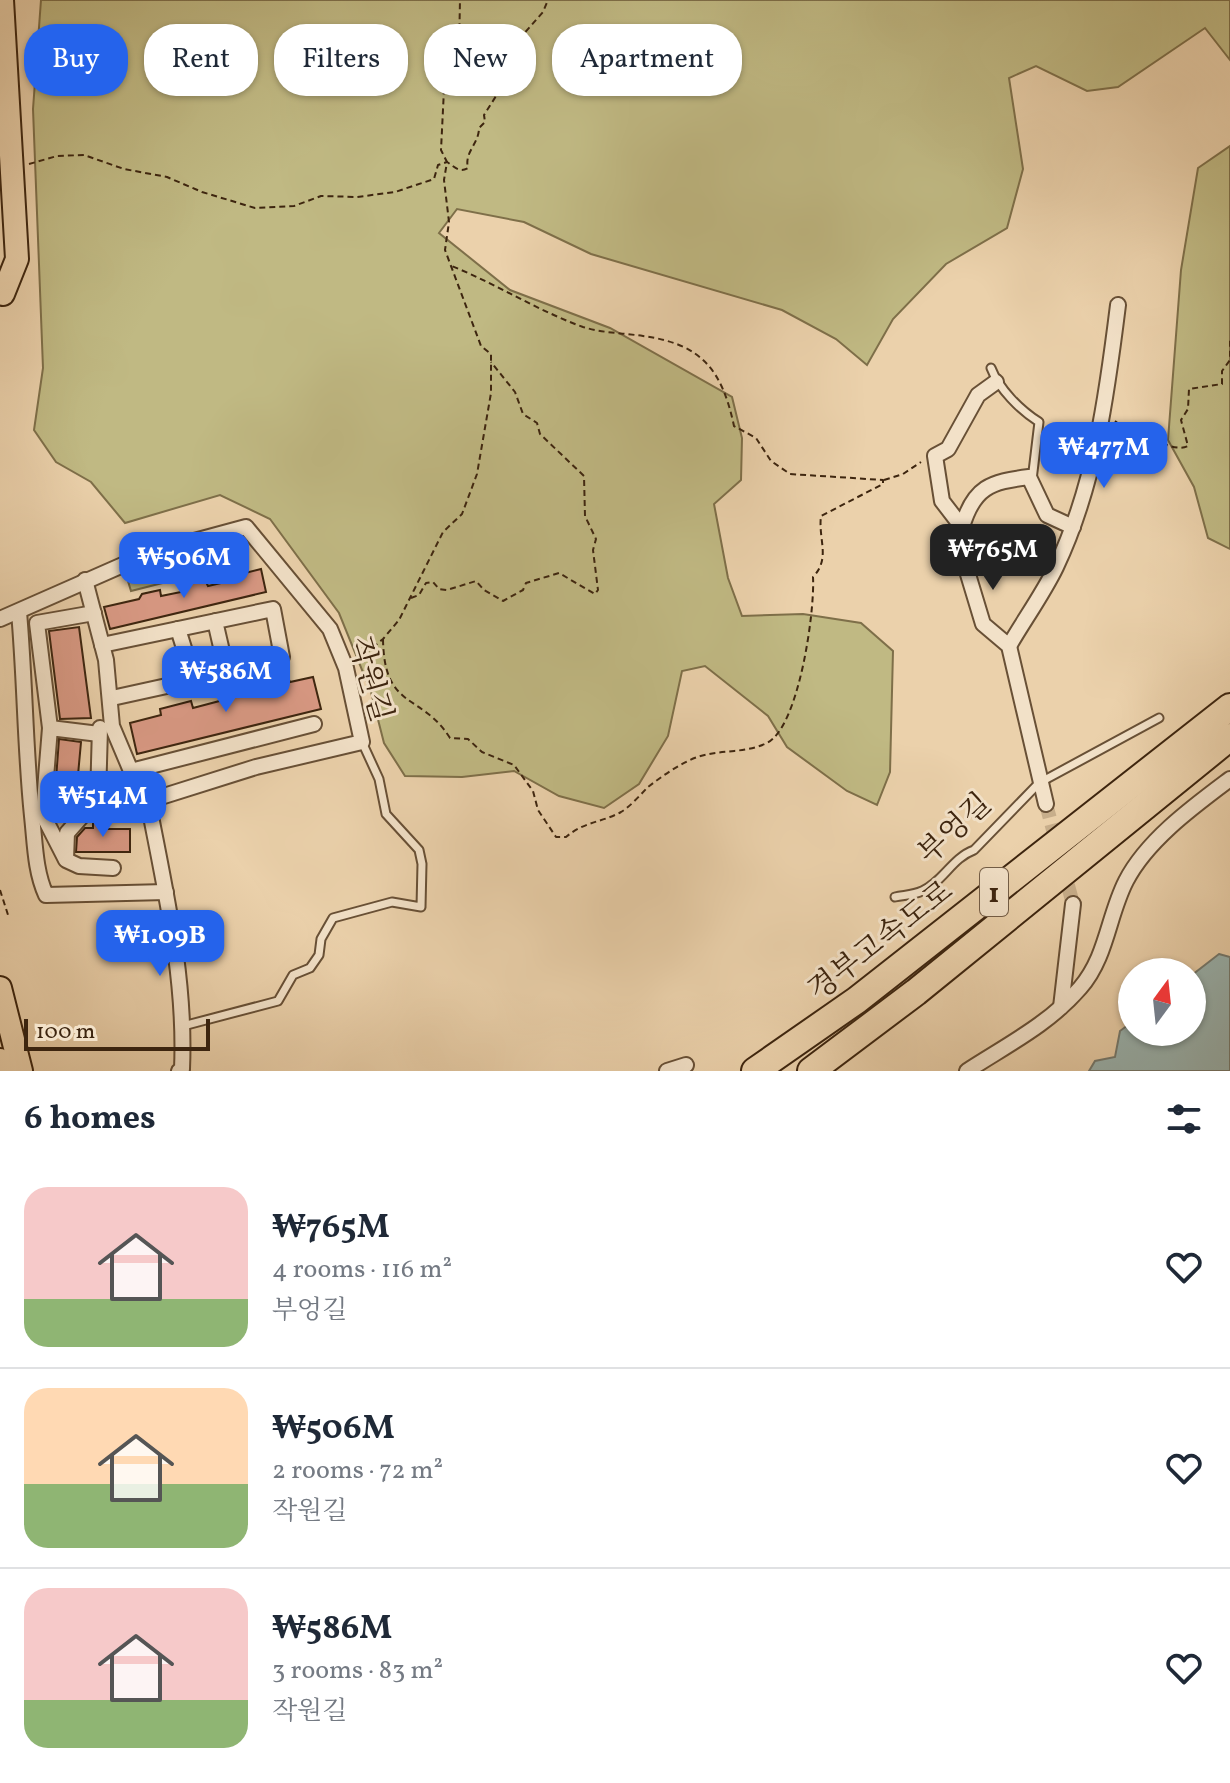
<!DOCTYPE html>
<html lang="en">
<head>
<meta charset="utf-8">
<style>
	:root { --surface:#fff; --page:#f2f2f3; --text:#1f2937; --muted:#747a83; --line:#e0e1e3; --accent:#2563eb }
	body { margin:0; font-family:Vollkorn,"Noto Serif KR",serif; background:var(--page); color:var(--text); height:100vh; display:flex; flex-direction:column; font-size:30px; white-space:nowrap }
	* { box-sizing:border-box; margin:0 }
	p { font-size:26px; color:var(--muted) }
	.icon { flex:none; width:44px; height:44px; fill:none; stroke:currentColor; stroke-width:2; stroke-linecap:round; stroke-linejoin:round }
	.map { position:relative; height:1071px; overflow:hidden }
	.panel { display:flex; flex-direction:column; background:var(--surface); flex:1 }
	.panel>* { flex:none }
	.banner { position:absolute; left:24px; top:24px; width:800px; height:72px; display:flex; gap:16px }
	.needle { width:52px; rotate:15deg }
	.buttons { position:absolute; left:1118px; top:958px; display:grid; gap:16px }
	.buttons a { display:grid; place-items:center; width:88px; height:88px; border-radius:50%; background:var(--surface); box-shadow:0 2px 6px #0004; font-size:40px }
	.scale { position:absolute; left:24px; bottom:20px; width:186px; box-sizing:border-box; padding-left:8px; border:4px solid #3d250f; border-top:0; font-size:22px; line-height:28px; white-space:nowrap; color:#3d250f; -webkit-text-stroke:6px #f2e1c8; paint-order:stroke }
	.price { position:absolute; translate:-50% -68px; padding:0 18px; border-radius:16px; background:var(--accent); color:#fff; font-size:26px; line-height:52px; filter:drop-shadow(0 2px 4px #0008) }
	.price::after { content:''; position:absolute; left:50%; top:48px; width:24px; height:18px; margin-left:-12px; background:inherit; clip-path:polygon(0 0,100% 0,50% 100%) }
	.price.active { background:#222; color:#fff }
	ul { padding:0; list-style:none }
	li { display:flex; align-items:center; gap:24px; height:200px; padding:0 24px }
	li+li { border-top:2px solid var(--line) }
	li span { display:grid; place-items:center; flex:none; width:224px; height:160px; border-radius:24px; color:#555 }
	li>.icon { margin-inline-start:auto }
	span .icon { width:96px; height:96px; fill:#fffc; stroke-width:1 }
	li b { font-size:34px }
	h2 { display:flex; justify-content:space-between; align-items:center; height:96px; padding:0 24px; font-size:34px }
	.pill { padding:0 28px; border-radius:32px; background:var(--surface); box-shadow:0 2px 6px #0004; font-size:28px; line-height:72px }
	.pill.active { background:var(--accent); color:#fff }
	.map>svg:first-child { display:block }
</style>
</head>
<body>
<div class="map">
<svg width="1230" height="1071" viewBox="0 0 1230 1071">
	<rect width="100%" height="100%" fill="#ebd1ab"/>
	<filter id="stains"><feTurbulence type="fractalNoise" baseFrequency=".0025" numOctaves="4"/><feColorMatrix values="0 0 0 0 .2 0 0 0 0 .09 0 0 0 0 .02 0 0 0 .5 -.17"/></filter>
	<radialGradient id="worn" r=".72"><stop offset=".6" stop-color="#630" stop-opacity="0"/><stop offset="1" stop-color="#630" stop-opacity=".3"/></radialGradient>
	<g fill="#c0b983" stroke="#7e6f49" stroke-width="2">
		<polygon points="41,0 1230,0 1230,60 1205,28 1118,87 1087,91 1036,66 1009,78 1023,169 1007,228 946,264 893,319 867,365 836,339 782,310 591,254 524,222 457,209 439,233 510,290 610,328 732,397 742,438 741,480 714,504 728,578 742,616 803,614 861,623 893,651 890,772 877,805 847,791 787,747 768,716 705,666 682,671 668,736 639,784 604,808 559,796 514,771 462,777 405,776 384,743 371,692 339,613 270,519 220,495 125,523 91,482 56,462 34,430 43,368 33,109"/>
		<polygon points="1230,146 1230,549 1208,538 1194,487 1168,440 1181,270 1198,168"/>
		<polygon points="191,550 198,574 131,591 124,568"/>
	</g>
	<polygon fill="#9ab5b2" stroke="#757b71" stroke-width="2" points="1219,954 1230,957 1230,1071 1089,1071 1095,1061 1115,1057 1120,1031 1132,1022 1132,1032 1192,1032 1192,975"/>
	<g fill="#d99984" stroke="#3d250f" stroke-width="2">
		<polygon points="261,569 266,592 110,629 104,607 139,599 142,594 160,590 161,596 186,591 185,584 205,580 208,586 242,578 241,574"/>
		<polygon points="79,627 91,718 60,719 49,631"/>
		<polygon points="287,676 290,682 313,677 321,709 137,754 130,723 161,715 160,709 191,701 193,708 265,689 263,682"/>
		<polygon points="59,739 81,742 75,808 54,806"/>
		<polygon points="93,821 107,821 107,829 130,829 130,852 76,852 77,837 85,828 93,828"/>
	</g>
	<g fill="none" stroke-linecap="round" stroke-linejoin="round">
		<polyline stroke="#c8af8c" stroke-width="14" stroke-dasharray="14 7" stroke-linecap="butt" points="1046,804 1073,904"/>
		<g stroke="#685036" stroke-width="11">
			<g id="service">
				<path d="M991 368C999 389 1020 410 1039 422L1032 480"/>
				<path d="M895 897C904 895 914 895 922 891 943 882 952 858 974 850L1039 783 1159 718"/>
				<polyline points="183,1026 278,1001 293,975 310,968 319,955 321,939 333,918 392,902 421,907 422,864 419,850 386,814 379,779 362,742"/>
			</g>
		</g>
		<g stroke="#685036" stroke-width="18">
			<g id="minor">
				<polyline points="996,382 978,395 948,449 935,456 942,501 962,527 967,571 983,624 1009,646 1046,804"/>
				<path d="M962 527C974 487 990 482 1029 477L1047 515 1073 527"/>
				<polyline points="85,580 106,660 112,726 131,771 314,724"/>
				<path d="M19 612C25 680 25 748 32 816 35 843 35 871 46 895L166 892"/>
				<path d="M0 619 150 553 246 527 330 629 346 668 362 742 256 767 148 801C165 890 186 978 182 1069L179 1071"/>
				<polyline points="178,629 194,680 227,673"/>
				<polyline points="102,645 273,609 282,657 227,673 215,621"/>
				<path d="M1009 646C1024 620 1043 594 1056 567 1095 485 1107 394 1118 305"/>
				<polyline points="112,698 194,680"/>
				<polyline points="50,728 37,623 94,613"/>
				<polyline points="99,734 50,728 43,815 66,860 79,866 113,868"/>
				<polyline points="66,859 67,833 98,798 100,728"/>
				<polyline points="1061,1007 1073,904"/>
				<polyline points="667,1071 686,1065"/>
				<path d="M967 1071C1007 1045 1049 1024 1080 988 1107 957 1108 916 1126 881 1147 840 1194 806 1230 779"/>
			</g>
		</g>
		<g stroke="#3d250f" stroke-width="26">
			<g id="primary">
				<polyline points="2,0 17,259 3,294"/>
				<polyline points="0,988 21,1071"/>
				<polyline points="0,1060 3,1071"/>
			</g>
		</g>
		<g stroke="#3d250f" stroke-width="30">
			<g id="motorway">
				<polyline points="755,1071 857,1000 1230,707"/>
				<polyline points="811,1071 916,992 1230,737"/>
			</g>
		</g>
		<g stroke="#3d250f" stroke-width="2" stroke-dasharray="6 4" stroke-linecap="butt">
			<path d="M29 164 57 156 84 155 124 169 167 177 202 192 255 208 294 206 321 196 357 197 395 192 434 179 438 165 447 162C455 167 459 173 468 168 464 152 479 144 479 128L485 122 484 115 498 93 500 76 513 62 520 38 543 12 548 0"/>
			<path d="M1115 421 1124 428 1151 427 1153 438C1163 444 1177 451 1188 446L1181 420 1188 409 1189 389 1222 384V371L1230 360V339"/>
			<polyline points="884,480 903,474 921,462"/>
			<polyline points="411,598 419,595 426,583 433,582 439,589 447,590 476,581 484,590 503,601 523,590 526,583 559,573 595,594 598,590 593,550 596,539 585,516 584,476 540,434 537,423 523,414 515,392 491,362"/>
			<path d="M383 639C384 711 421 692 450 738L468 739 482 752 514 765 533 791 538 810 556 837H566C585 821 601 823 621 812 631 806 640 795 648 787 661 777 675 767 690 760 715 748 742 755 767 743 799 727 815 611 813 577 831 558 818 540 821 516L883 484V480L790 474 771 461 756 438 734 426C722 370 702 344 643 336 623 333 602 333 583 327 536 310 495 283 449 265"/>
			<polyline points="357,660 383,639 399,620 443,532 462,514 477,474 491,393 491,354 481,346 445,250 449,222 444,180 447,162 441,150 445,69 450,59 459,50 460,0"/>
			<polyline points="0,890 9,918"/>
		</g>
		<use href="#service" stroke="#f2e1c8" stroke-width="7"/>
		<use href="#minor" stroke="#f2e1c8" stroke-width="14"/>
		<use href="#primary" stroke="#ebd1ab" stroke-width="22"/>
		<use href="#motorway" stroke="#ebd1ab" stroke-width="26"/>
	</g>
	<g text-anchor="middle" stroke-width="6" stroke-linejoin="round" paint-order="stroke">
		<rect fill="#f2e1c8" stroke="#735d46" stroke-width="2" x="980" y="868" width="28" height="48" rx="6"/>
		<g font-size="28" font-weight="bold" fill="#3d250f">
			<text x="994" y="902">1</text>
		</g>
		<g font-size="30" fill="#3d250f" stroke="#f2e1c8">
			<text transform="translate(371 679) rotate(74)" y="10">작원길</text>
			<text transform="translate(954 828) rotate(-43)" y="10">부엉길</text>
			<text transform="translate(880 940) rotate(-38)" y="10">경부고속도로</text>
		</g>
	</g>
	<rect width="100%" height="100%" filter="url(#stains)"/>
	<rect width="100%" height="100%" fill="url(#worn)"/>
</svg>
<div class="buttons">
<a><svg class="needle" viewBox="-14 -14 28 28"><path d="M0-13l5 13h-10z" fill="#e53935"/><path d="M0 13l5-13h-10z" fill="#747a83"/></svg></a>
</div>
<div class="scale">100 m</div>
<b class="price" style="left:1104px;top:490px">₩477M</b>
<b class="price active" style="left:993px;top:592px">₩765M</b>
<b class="price" style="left:184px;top:600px">₩506M</b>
<b class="price" style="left:226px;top:714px">₩586M</b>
<b class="price" style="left:103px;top:839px">₩514M</b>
<b class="price" style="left:160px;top:978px">₩1.09B</b>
<div class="banner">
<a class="pill active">Buy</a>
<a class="pill">Rent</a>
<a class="pill">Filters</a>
<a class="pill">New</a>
<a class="pill">Apartment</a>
</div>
</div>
<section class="panel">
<h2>6 homes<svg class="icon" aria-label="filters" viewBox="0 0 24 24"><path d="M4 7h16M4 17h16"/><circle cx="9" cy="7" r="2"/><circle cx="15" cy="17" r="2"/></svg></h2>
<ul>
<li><span style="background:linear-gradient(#f6c9c9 70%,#8fb573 0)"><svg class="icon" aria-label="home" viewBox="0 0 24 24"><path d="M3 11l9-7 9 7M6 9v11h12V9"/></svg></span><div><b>₩765M</b><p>4 rooms · 116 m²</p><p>부엉길</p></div><svg class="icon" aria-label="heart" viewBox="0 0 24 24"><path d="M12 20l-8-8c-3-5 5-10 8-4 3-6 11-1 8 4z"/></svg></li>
<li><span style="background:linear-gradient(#ffd9b3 60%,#8fb573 0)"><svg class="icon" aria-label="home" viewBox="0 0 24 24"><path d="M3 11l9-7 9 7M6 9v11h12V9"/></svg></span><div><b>₩506M</b><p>2 rooms · 72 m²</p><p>작원길</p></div><svg class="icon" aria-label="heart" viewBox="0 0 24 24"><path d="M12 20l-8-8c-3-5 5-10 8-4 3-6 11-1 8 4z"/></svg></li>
<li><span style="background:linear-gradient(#f6c9c9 70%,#8fb573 0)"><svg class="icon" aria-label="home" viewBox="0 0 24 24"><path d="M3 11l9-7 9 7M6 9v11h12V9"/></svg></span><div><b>₩586M</b><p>3 rooms · 83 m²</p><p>작원길</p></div><svg class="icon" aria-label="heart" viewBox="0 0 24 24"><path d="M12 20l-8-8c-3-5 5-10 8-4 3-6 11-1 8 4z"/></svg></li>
</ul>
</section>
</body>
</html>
